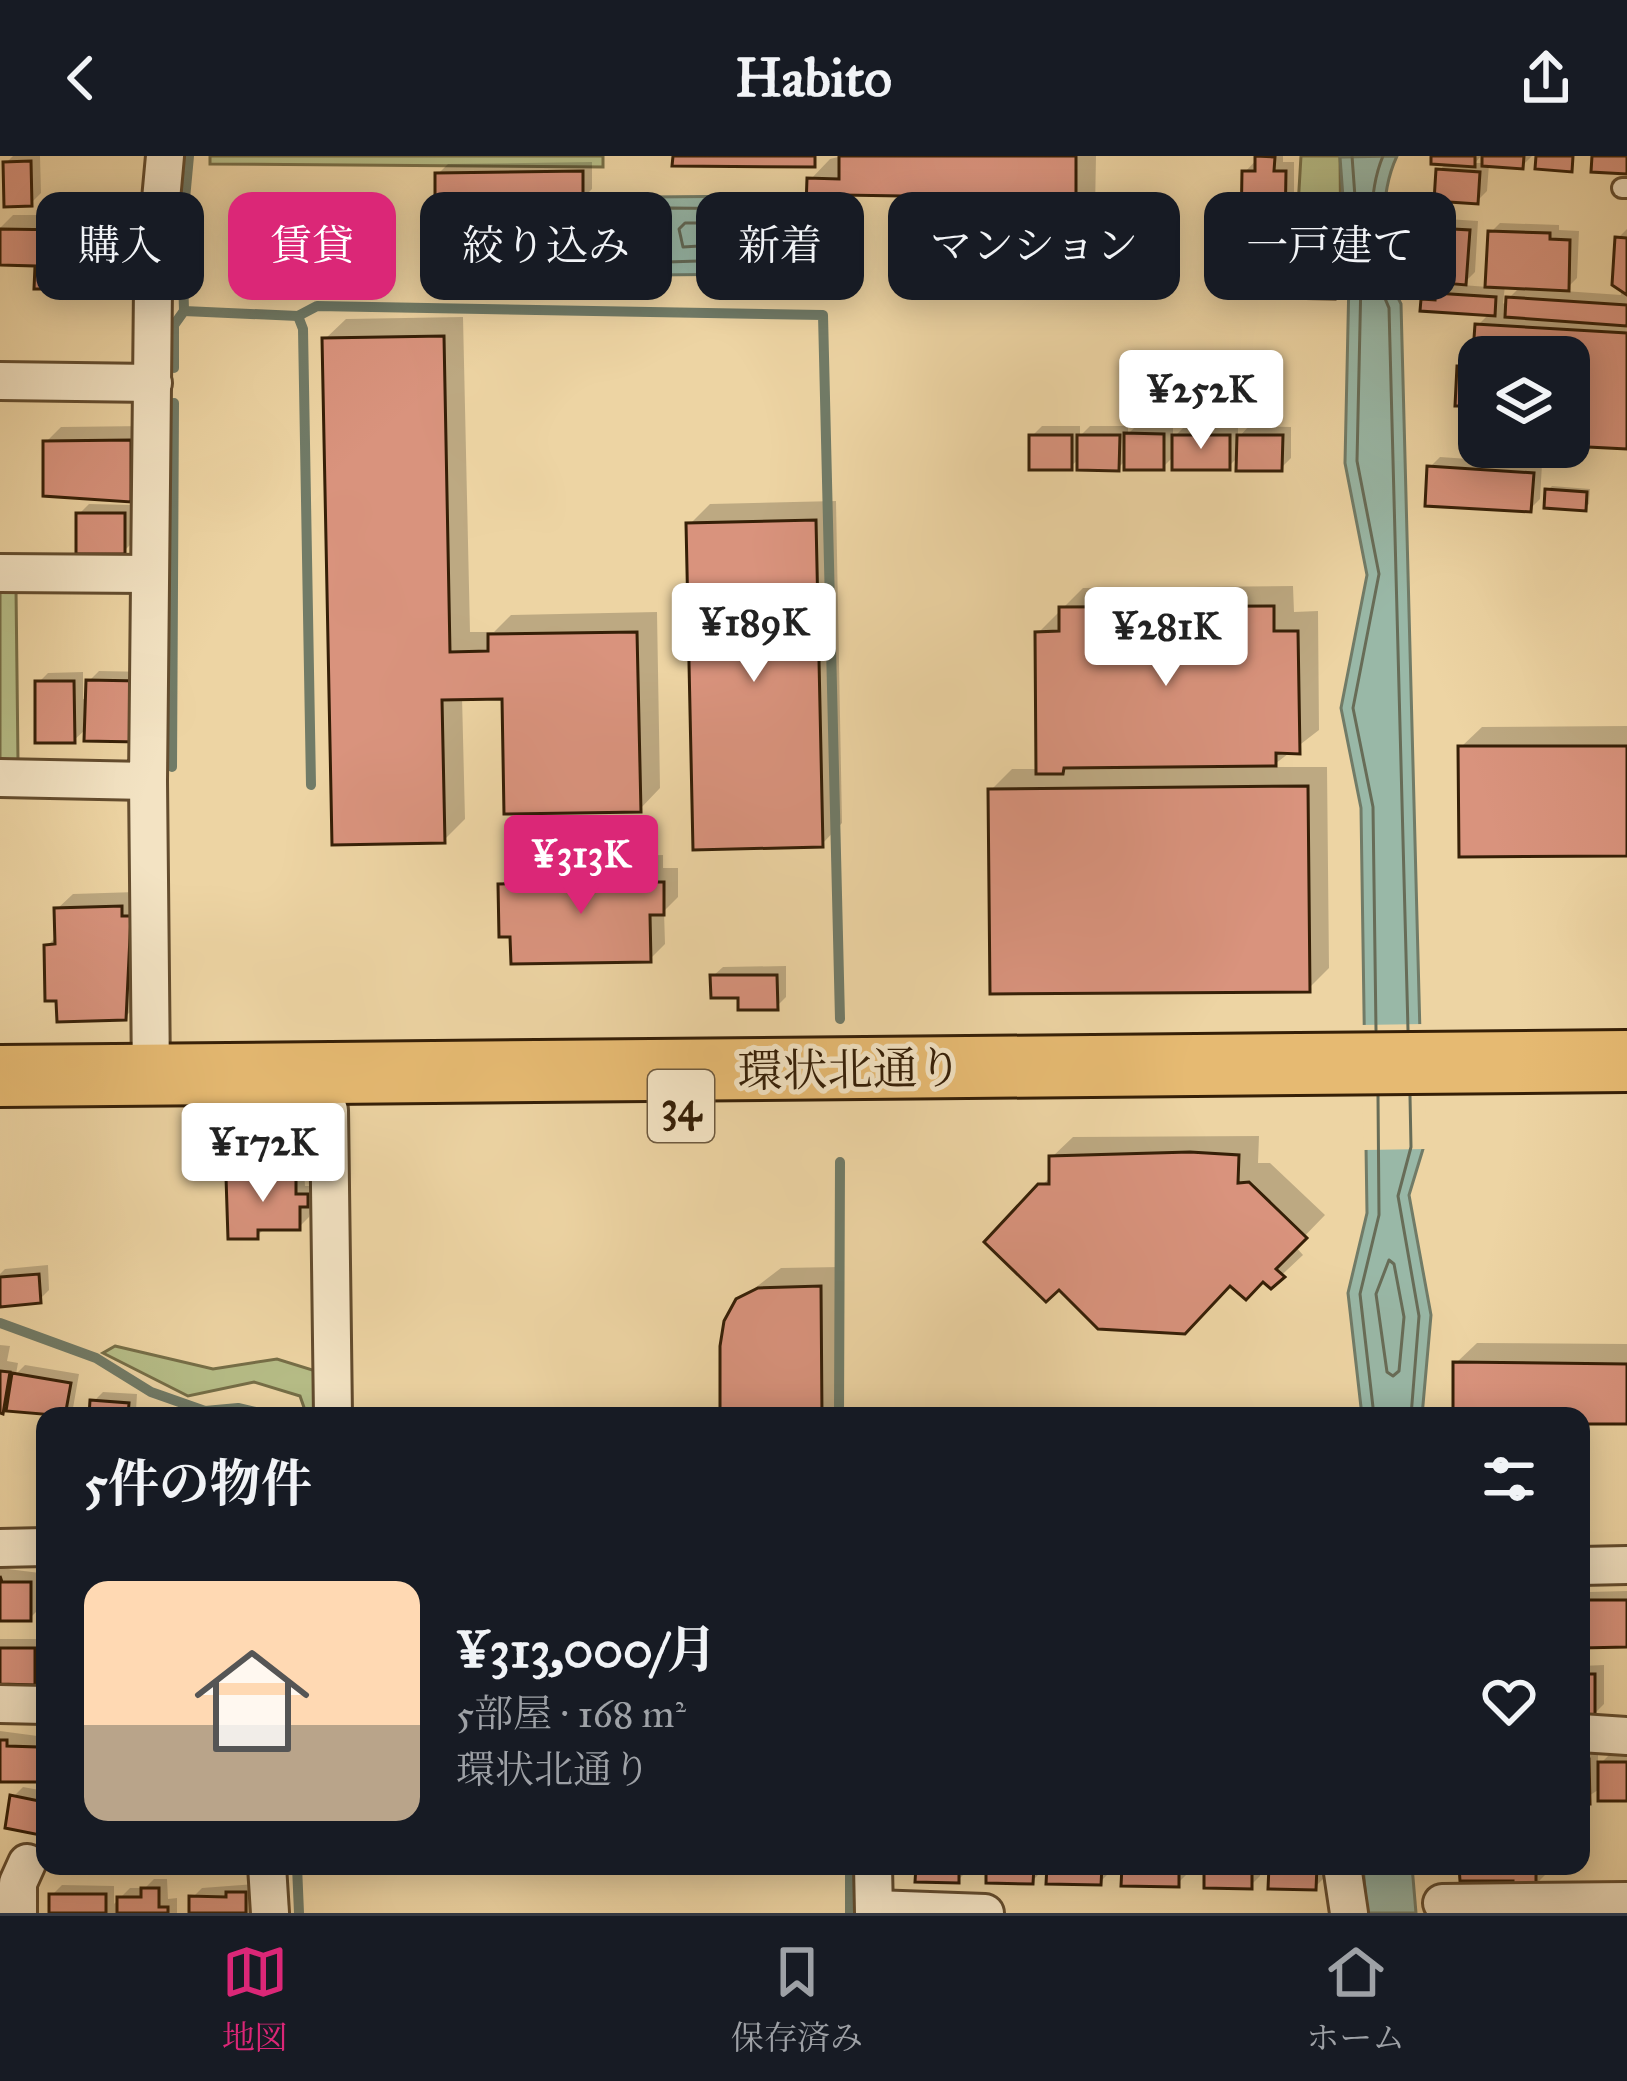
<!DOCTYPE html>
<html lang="ja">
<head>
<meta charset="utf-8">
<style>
	:root { --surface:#171b24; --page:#242831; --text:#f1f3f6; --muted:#9ea1a6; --line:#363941; --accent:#db2777 }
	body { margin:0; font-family:"IM FELL Great Primer","Noto Serif JP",serif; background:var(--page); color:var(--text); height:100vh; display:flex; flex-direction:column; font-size:45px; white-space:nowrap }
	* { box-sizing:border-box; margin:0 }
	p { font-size:39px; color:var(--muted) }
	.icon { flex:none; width:66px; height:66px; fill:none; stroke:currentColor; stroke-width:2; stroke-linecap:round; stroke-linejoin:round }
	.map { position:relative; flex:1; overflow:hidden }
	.side { position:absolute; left:36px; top:1251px; width:1554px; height:468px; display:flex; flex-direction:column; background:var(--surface); border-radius:24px; box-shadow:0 6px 30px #0003 }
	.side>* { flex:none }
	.hud { position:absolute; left:36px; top:36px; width:1557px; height:108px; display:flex; gap:24px }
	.fabs { position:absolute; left:1458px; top:180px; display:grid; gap:24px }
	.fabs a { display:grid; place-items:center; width:132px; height:132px; border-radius:24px; background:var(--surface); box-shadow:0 6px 30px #0003; font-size:60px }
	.price { position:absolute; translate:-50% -102px; padding:0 27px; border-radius:12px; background:#fff; color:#222; font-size:39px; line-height:78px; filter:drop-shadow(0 3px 6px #0008) }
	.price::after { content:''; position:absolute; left:50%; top:72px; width:36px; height:27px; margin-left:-18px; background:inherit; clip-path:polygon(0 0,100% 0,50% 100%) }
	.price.active { background:var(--accent); color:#fff }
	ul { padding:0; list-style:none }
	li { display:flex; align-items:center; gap:36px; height:300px; padding:0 48px }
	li+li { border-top:3px solid var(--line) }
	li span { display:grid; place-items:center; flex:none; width:336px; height:240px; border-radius:24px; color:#555 }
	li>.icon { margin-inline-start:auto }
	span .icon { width:144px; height:144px; fill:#fffc; stroke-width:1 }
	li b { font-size:51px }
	h2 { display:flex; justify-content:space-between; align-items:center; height:144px; padding:0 48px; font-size:51px }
	.tag { padding:0 42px; border-radius:24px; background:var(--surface); box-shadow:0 6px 30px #0003; font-size:42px; line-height:108px }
	.tag.active { background:var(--accent); color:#fff }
	header { display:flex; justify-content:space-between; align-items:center; height:156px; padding:0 48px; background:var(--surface); font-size:54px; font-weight:700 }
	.tab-bar { display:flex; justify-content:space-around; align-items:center; height:168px; border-top:3px solid var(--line); background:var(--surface); font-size:33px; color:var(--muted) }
	.tab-bar a { display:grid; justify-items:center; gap:6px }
	.tab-bar .active { color:var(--accent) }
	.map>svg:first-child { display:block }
</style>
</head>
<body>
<header><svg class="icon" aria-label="back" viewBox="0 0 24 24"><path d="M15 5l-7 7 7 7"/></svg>Habito<svg class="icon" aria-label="share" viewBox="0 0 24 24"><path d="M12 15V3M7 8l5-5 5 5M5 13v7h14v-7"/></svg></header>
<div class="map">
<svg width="1627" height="1757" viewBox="0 0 1627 1757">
	<rect width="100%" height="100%" fill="#edd4a3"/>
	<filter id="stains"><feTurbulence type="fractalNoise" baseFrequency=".00167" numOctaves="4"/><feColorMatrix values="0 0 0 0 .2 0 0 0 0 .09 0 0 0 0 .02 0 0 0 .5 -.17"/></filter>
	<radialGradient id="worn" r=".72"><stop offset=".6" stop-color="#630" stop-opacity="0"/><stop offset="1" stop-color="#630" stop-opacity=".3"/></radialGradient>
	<g fill="#b6bd87" stroke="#766e47" stroke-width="3">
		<polygon points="210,0 603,0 603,11 210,8"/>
		<polygon points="1301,0 1340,0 1341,103 1295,101"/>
		<polygon points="0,433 16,433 18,605 0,604"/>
		<polygon points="115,1190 213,1213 277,1203 319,1216 314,1260 307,1260 300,1240 254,1226 188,1240 103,1197"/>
	</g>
	<g fill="#99b8a7" stroke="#717b67" stroke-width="3">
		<path d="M1397 0C1378 40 1380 110 1401 148L1423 993 1409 1039 1431 1159 1422 1260H1362L1348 1137 1367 1057 1361 652 1341 552 1367 419 1345 307 1349 123 1340 1Z"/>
		<polygon points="776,40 776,118 652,119 651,41"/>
		<polygon points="1363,1710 1412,1710 1416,1757 1367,1757"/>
	</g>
	<polygon fill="#edd4a3" points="1424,868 1426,993 1364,994 1360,869"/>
	<g fill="#0003" fill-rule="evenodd">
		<polygon points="13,0 40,0 41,37 31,47 6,7"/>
		<polygon points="842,0 1096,0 1095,54 1074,75 905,37 853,36 841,48 810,24 830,3"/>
		<polygon points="1283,0 1283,6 1294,6 1294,62 1284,72 1245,16 1260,0"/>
		<polygon points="1434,0 1481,0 1475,7 1485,7 1486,0 1532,0 1522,10 1489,8 1487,35 1477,45 1439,15 1447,6"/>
		<polygon points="592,6 592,33 582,43 438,18 448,8"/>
		<polygon points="85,45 125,45 125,59 140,59 140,115 124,130 38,107 0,106 0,72 13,59 70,59"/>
		<path d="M1447 63 1478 65 1475 116 1462 129 1488 131 1491 76 1500 67 1559 69V74L1579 75 1577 122 1564 135 1621 139 1618 82 1627 73V290L1569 287V201H1479V265L1460 211 1477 191 1478 169 1490 157 1424 144 1452 125 1437 73ZM1505 129 1521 130 1503 148Z"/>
		<polygon points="1290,99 1343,99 1344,130 1334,140 1280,109"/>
		<polygon points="463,161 470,476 494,476 511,459 657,456 660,632 640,653 505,540 462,540 465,663 444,684 325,183 346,163"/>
		<polygon points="1137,269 1173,269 1173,282 1185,270 1238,270 1238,282 1249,270 1291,271 1291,302 1281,312 1239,300 1228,311 1175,299 1163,311 1127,303 1118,312 1080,302 1070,311 1032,280 1042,270 1080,270 1080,280 1090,270 1128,270 1128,278"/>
		<polygon points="145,270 146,328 130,343 46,286 61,271"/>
		<polygon points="1440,301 1542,308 1540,343 1530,353 1430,311"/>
		<polygon points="1552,330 1590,333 1589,348 1584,352 1548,334"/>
		<polygon points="836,345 842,667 822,688 689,369 710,348"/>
		<polygon points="89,348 134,349 134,385 124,395 79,358"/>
		<polygon points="1293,430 1294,456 1318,455 1319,574 1271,611 1327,611 1329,812 1308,833 991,634 1012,613 1039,613 1038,477 1083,432"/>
		<polygon points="99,515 149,516 74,584 38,527 48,517 83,516 83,543 89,544 89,525"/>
		<polygon points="1627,570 1627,697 1461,591 1482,571"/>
		<polygon points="663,699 663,712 678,712 678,741 664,755 665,788 650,803 513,778 501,729 516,713 541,713 553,701"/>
		<polygon points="136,736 141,845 125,861 47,790 58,779 57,753 73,738"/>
		<polygon points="786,810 786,841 776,851 741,839 713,820 723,811"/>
		<polygon points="1259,980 1258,1007 1270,1007 1325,1059 1295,1090 1303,1099 1271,1129 1263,1122 1059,1130 988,1086 1052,1019 1052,1001 1073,981"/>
		<polygon points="304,1011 305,1030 317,1030 309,1061 299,1071 266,1071 257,1080 230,1022 239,1012"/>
		<polygon points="48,1109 49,1134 39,1144 0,1148 0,1118 5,1113"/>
		<polygon points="840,1111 842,1260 723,1260 738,1145 781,1112"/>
		<polygon points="1477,1187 1627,1188 1627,1265 1456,1260 1456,1207"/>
		<polygon points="0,1189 10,1190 7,1205 18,1207 16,1218 25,1209 79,1218 73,1252 65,1260 51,1260 9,1253 10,1246 0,1254"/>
		<polygon points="103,1236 137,1238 136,1254 149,1255 149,1260 92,1260 93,1246"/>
		<polygon points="0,1412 40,1417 40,1452 30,1462 0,1462"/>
		<polygon points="1627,1435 1627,1488 1581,1489 1581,1444 1589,1436"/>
		<polygon points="0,1483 44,1483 43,1516 34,1526 0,1525"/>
		<polygon points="1604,1509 1604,1548 1594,1558 1581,1558 1581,1510"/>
		<polygon points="0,1575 45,1581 45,1615 37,1623 0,1623"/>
		<polygon points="1598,1594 1598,1610 1611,1597 1627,1597 1627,1642 1601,1632 1581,1645 1581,1596"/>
		<polygon points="23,1631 45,1635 45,1677 8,1670 13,1641"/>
		<polygon points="919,1710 968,1710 968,1714 958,1724"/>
		<polygon points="989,1710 1042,1710 1042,1715 1032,1725"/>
		<polygon points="1050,1710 1110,1710 1110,1716 1100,1726"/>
		<polygon points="1125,1710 1187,1710 1187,1718 1177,1728"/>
		<polygon points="1207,1710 1261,1710 1260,1720 1250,1730"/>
		<polygon points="1272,1710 1325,1710 1325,1721 1315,1731"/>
		<polygon points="1463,1710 1545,1710 1545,1719 1535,1729"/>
		<polygon points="154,1723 167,1723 168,1743 177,1742 177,1757 52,1757 52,1739 62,1729 114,1730 114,1748 130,1732 145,1732"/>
		<polygon points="255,1728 255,1757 192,1757 192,1742 202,1732"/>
	</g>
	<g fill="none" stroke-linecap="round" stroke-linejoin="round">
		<g stroke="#676c57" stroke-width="3">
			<polyline points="1352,0 1361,123 1357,305 1379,418 1353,552 1373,651 1376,874"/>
			<path d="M1383 0C1365 43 1370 112 1389 152L1408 874"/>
			<polygon points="670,52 760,53 763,103 667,106 664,58"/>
			<polygon points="685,67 744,67 749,87 683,91 679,73"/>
			<polyline points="1410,940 1411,991 1398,1040 1419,1160 1411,1260"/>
			<polygon points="1389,1104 1394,1108 1404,1161 1399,1215 1393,1220 1387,1216 1376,1138"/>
			<polyline points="1374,1260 1360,1138 1379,1059 1378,940"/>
		</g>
		<g stroke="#717b67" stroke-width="10">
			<polyline points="189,0 182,75 184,155 298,160 317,150 823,159 840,863"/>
			<polyline points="298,160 303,173 311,629"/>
			<polyline points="174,212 174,169 184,155"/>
			<polyline points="172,611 174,247"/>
			<polyline points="0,1167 96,1202 151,1236 205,1255 238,1252 274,1260"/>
			<polyline points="839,1260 840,1006"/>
			<polyline points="297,1710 299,1757"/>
			<polyline points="850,1757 850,1710"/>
		</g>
	</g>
	<g fill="#d9937d" stroke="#351f07" stroke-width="3">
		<polygon points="673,0 815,0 815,11 672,10"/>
		<polygon points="839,0 1076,0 1076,78 901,76 902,40 842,39 842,51 806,51 807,22 839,23"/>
		<polygon points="1255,0 1275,1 1274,15 1286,15 1285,75 1241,75 1242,15 1255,15"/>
		<polygon points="1431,0 1475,0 1475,11 1431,8"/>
		<polygon points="1482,0 1524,0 1523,13 1482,10"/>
		<polygon points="1536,0 1573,0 1572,16 1535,13"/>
		<polygon points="1592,0 1627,0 1627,18 1591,16"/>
		<polygon points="31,5 32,50 4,51 3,6"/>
		<polygon points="1436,13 1480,16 1478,48 1434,45"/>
		<polygon points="583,15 583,46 435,49 435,17"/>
		<polygon points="66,59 110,60 110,73 126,73 125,133 34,133 35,110 0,109 0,73 66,74"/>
		<polygon points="1434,72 1470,74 1466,129 1431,126"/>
		<polygon points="1488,75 1550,77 1550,83 1570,84 1569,135 1485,131"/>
		<polygon points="1615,81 1627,82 1627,139 1612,129"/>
		<polygon points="1277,107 1335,108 1335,143 1276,142"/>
		<polygon points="1435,137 1496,141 1495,160 1420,155 1421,143 1435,144"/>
		<polygon points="1506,141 1627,149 1627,170 1505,161"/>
		<polygon points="1475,168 1627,177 1627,293 1569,290 1569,201 1479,201 1479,268 1462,267 1463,250 1455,250 1457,210 1466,210 1466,197 1473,197"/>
		<polygon points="444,180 450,496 488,495 488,478 637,476 641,656 504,658 502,543 442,544 445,687 332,689 322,182"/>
		<polygon points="1124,277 1164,278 1164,314 1124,314"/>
		<rect x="1029" y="279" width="43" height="35"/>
		<polygon points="1077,279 1120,279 1119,315 1077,314"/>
		<rect x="1172" y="279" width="58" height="35"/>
		<polygon points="1237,279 1283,279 1282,315 1236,315"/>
		<polygon points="131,284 131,346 43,340 43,285"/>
		<polygon points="1427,310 1534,317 1531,356 1425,350"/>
		<polygon points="1545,333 1587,336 1586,355 1544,352"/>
		<rect x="76" y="357" width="49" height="41"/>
		<polygon points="816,364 823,691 693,694 686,367"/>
		<polygon points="1274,450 1274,475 1298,475 1300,598 1276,597 1276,610 1064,612 1063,618 1036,618 1035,476 1059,475 1059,451"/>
		<polygon points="86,524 140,525 139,586 84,585"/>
		<polygon points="35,525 74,525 75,587 35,587"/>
		<polygon points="1458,590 1627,590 1627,700 1459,701"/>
		<polygon points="1308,630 1310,836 990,838 988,633"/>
		<polygon points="649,713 649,726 664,726 664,759 650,759 651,806 511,808 510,781 499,781 498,728 535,727 534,715"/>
		<polygon points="122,750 122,760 131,760 126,864 57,866 56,845 45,845 44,789 55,788 54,752"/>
		<polygon points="710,819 777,819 778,854 738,854 738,842 711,842"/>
		<polygon points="1190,996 1239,999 1238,1027 1249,1026 1307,1082 1276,1113 1285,1121 1271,1133 1263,1126 1246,1144 1230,1130 1185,1178 1098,1173 1059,1134 1046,1146 984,1086 1038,1028 1049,1028 1049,1000"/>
		<polygon points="296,1020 296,1038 308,1038 308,1051 300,1051 300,1074 258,1074 258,1083 228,1083 226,1021"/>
		<polygon points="39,1118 41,1147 0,1151 0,1121"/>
		<polygon points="821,1130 822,1260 720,1260 720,1190 724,1165 736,1143 758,1132"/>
		<polygon points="1453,1206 1627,1208 1627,1268 1581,1268 1581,1260 1453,1260"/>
		<polygon points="0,1215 10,1216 3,1258 0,1257"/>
		<polygon points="12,1217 71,1227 65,1260 6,1255"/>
		<polygon points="90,1244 129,1247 128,1260 89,1260"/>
		<polygon points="0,1420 2,1426 31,1426 31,1465 0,1465"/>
		<polygon points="1581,1444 1627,1444 1627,1491 1581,1492"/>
		<polygon points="0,1492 35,1492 35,1529 0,1528"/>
		<rect x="1581" y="1518" width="14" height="43"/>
		<polygon points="0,1584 7,1584 7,1590 38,1591 38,1626 0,1626"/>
		<polygon points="1581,1603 1589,1603 1590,1648 1581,1648"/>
		<rect x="1598" y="1606" width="29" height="39"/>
		<polygon points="41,1636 45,1680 5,1672 10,1639 39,1645"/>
		<polygon points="916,1710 959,1710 959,1727 915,1726"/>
		<polygon points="986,1710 1034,1710 1033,1728 986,1727"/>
		<polygon points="1047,1710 1102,1710 1101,1729 1046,1728"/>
		<polygon points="1122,1710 1179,1710 1179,1731 1121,1730"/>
		<polygon points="1204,1710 1252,1710 1252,1733 1204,1732"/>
		<polygon points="1269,1710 1317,1710 1316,1734 1268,1733"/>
		<polygon points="1459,1710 1536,1710 1536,1732 1513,1732 1513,1725 1460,1725"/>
		<polygon points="141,1732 159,1732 159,1751 168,1751 168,1757 117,1757 117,1741 141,1741"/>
		<polygon points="226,1736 246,1736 246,1757 189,1757 189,1740 226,1741"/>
		<rect x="49" y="1738" width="57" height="19"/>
	</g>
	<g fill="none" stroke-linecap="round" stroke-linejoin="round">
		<g stroke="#634c2e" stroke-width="24">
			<polyline id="service" points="1622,32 1627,32"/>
		</g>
		<g stroke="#634c2e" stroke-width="42">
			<g id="minor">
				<polyline points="0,225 153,227"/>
				<polyline points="0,417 150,418"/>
				<polyline points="0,622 148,625 153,131 165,0"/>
				<polyline points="148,625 151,921"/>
				<polyline points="329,954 333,1260"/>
				<polyline points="0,1392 45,1391"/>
				<polyline points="1581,1410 1627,1409"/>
				<polyline points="0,1548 45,1549"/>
				<polyline points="1581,1577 1627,1580"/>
				<polyline points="267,1710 270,1757"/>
				<polyline points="873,1710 874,1757"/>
				<polyline points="1342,1710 1349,1757"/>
				<polyline points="1442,1747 1627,1745"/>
				<polyline points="874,1753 985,1757"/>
				<polyline points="18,1757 18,1727 27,1707"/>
			</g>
		</g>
		<g stroke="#351f07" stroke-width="66">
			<polyline id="trunk" points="0,920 1627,905"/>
		</g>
		<use href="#service" stroke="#f3e3c3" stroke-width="18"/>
		<use href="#minor" stroke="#f3e3c3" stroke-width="36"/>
		<use href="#trunk" stroke="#e6ba72" stroke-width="60"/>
	</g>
	<g text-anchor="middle" stroke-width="10" stroke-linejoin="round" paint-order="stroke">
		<rect fill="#f3e3c3" stroke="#6e5a3f" stroke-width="3" x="648" y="914" width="66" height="72" rx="9"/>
		<g font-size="42" font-weight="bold" fill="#351f07">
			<text x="681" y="965">34</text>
		</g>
		<g font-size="45" fill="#351f07" stroke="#f3e3c3">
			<text transform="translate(850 913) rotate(-1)" y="16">環状北通り</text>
		</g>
	</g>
	<rect width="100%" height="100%" filter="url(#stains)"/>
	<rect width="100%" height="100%" fill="url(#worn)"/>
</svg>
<div class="fabs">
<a><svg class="icon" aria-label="layers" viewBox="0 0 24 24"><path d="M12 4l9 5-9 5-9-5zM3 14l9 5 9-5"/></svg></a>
</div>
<b class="price" style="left:1201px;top:296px">¥252K</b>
<b class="price" style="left:754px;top:529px">¥189K</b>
<b class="price" style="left:1166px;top:533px">¥281K</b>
<b class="price active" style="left:581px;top:761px">¥313K</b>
<b class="price" style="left:263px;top:1049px">¥172K</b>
<div class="hud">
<a class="tag">購入</a>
<a class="tag active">賃貸</a>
<a class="tag">絞り込み</a>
<a class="tag">新着</a>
<a class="tag">マンション</a>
<a class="tag">一戸建て</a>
</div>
<section class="side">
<h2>5件の物件<svg class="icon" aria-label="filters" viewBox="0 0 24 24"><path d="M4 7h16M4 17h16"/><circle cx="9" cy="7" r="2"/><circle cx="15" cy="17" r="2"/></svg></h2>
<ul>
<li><span style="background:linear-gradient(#ffd9b3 60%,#b9a48a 0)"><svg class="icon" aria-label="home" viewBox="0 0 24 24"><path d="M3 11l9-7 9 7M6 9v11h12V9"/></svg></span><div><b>¥313,000/月</b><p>5部屋 · 168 m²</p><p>環状北通り</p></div><svg class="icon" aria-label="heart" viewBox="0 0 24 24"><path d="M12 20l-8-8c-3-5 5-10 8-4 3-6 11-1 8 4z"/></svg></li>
</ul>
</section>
</div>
<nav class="tab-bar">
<a class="active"><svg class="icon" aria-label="map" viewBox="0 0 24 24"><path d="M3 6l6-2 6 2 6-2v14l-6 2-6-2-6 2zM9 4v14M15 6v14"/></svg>地図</a>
<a><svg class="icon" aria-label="saved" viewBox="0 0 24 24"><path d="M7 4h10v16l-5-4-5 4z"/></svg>保存済み</a>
<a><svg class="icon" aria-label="home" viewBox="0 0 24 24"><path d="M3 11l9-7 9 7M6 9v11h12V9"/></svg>ホーム</a>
</nav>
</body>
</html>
